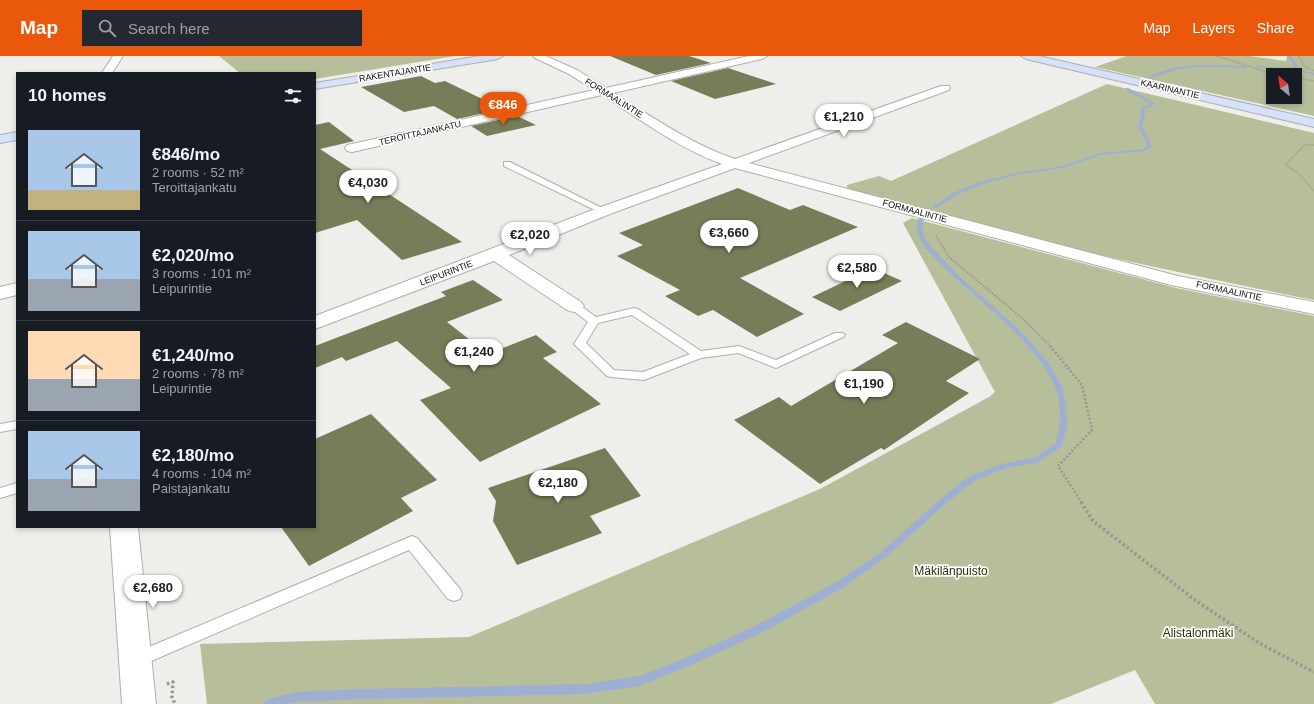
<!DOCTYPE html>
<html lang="en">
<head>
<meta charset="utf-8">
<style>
	:root { --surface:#171b24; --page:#242831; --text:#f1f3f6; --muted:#9ea1a6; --line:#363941; --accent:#ea580c }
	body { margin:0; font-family:Arial,sans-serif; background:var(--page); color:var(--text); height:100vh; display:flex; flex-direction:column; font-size:15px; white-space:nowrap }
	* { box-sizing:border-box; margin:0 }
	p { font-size:13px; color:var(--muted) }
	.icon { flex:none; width:22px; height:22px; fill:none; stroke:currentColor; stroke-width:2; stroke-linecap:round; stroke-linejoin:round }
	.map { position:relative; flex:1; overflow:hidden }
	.sheet { position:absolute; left:16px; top:16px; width:300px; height:456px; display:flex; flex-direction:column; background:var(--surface); border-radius:0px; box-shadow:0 2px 6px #0003 }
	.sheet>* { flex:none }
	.needle { width:26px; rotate:331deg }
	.fabs { position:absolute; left:1266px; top:12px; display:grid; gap:8px }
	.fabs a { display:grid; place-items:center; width:36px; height:36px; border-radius:0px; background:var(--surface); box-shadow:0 2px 6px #0003; font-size:20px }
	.price { position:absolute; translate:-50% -34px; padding:0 9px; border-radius:14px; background:#fff; color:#222; font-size:13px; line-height:26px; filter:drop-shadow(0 1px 2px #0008) }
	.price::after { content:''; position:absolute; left:50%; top:24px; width:12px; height:9px; margin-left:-6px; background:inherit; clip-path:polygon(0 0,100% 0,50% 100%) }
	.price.selected { background:var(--accent); color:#fff }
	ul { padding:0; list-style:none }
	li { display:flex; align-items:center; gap:12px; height:100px; padding:0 12px }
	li+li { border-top:1px solid var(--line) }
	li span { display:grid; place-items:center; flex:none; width:112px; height:80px; border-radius:0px; color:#555 }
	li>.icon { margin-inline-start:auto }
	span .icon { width:48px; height:48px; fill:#fffc; stroke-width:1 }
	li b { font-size:17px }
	h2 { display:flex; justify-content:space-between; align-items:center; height:48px; padding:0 12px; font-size:17px }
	header { display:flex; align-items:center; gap:24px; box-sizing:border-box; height:56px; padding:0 20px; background:var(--accent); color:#fff }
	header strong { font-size:19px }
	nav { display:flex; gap:22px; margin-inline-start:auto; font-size:14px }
	.search { width:280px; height:36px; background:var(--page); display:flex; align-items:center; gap:10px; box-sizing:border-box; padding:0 14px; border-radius:0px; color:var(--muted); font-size:15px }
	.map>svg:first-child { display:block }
</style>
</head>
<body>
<header>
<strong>Map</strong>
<div class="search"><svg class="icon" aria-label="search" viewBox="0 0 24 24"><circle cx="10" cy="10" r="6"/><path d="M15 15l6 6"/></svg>Search here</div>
<nav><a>Map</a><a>Layers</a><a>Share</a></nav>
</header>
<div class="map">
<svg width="1314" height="648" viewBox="0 0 1314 648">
	<rect width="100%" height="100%" fill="#eeefeb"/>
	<g fill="#b7bf9a" fill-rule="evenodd">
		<polygon points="219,0 455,0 315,23 315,17 240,17"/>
		<path d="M1127 0H1250L1286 5 1287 0H1314V60L1095 11ZM1273 19H1295V41H1273Z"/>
		<path d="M1107 28 1314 77V244C1157 213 1001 178 846 137L847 129 879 120 891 125Z"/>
		<polygon points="912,162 1176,232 1314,260 1314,648 1155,648 1135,614 1051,648 207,648 200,588 469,581 820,433 989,341 995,336 903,167"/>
	</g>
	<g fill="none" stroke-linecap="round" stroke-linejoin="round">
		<g fill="#9eafd2" fill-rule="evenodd">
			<polygon points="1287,0 1291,0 1298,10 1295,13 1314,17 1314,19 1298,15 1255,11 1257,10 1292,13 1294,10"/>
			<path d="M1208 9 1245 10 1247 11 1245 12C1222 11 1199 9 1176 14 1170 15 1151 23 1147 22 1165 11 1188 9 1208 9Z"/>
			<polygon points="1126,32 1128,32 1156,48 1145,53 1145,60 1142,70 1152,90 1146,95 1101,99 1063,112 1017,119 983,128 957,139 936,152 932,151 953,137 979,126 1017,117 1062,110 1100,97 1144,93 1148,90 1138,70 1141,60 1141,52 1151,48 1126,34"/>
			<path d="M921 161 924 163 922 171 925 183 942 202 959 220 1015 270 1033 288 1049 308 1062 330 1066 349 1067 371 1061 391 1039 406 1006 412 974 425 943 450 886 501 841 533 761 577 689 610 639 630 585 638 362 643 295 646 287 648H264L265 644 269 643 295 636 362 633 585 628 639 620 681 604 753 571 835 527 880 497 937 446 968 421 1001 408 1034 402 1055 388C1061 370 1062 349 1055 331 1046 309 1028 289 1011 273 990 251 966 233 944 211 936 203 926 194 920 183 917 177 916 170 918 163Z"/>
		</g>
	</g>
	<g fill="#767e59">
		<polygon points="610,0 689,0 711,7 656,19"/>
		<polygon points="728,12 776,28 715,43 671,25"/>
		<polygon points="421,20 435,27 445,25 503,53 457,63 434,50 404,56 361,31"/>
		<polygon points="517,60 536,69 487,80 471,70"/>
		<polygon points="329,66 354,85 320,93 462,186 402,204 357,164 315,177 315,69"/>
		<polygon points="738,132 790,154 803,149 858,171 740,222 804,258 757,281 713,254 698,260 665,240 680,234 617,200 643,189 619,177"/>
		<polygon points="873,212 902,225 840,255 812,241"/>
		<polygon points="473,224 503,244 447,266 488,298 536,279 557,296 543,302 601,348 480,406 420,344 451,332 397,285 346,305 342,301 315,312 315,290 446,240 441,236"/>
		<polygon points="906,266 980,303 946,325 969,337 884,394 881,392 820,428 734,364 779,341 791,350 898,287 882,279"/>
		<polygon points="371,358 437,424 401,442 413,455 309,510 281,471 315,471 315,383"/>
		<polygon points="605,392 641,440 590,460 602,477 517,509 493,465 496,445 488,432"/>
	</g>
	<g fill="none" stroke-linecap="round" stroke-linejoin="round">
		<g stroke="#aeaeab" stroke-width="2">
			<g id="lane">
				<polygon points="504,106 510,106 608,155 604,158 601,157 504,110"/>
				<path d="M574 247 578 248 596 261 634 252 638 253 701 295 739 290 776 304 835 277H843L845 279 843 281 776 312 738 297 701 302 644 324 611 321 607 320 574 288 588 266 570 252 569 250ZM632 259 690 298 643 316 614 314 586 287 598 267Z"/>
				<polygon points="17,365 17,373 0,376 0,368"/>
				<polygon points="17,427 17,437 0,442 0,432"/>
				<polygon points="412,480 417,482 460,533 462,538 460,543 454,545 448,543 409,494 142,609 136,612 130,609 127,604 130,599"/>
			</g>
		</g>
		<g stroke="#aeaeab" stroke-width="2">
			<g id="street">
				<polygon points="113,0 123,0 112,17 102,17"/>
				<path d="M533 0H546L577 14 606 32 749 0H767L762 3 613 37C653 61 691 88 735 103L941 30H949L950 32 949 34 749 107 1178 220 1314 246V258L1171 229 735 112 610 158 509 199 581 246 584 250 581 254 574 256 567 254 494 205 315 273V260L598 152 722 108C678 92 641 64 602 39L352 96 347 95 345 92 347 89 352 88 594 34 569 18 535 2Z"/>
				<polygon points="17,227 17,239 0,243 0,231"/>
				<polygon points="110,471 138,471 156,648 122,648"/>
			</g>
		</g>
		<g stroke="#aeaeab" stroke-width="2">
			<g id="secondary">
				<polygon points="480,0 503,0 498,3 315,33 315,27"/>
				<polygon points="1021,0 1039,0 1314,63 1314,71 1026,3"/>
				<polygon points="17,76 17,84 0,87 0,79"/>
			</g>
		</g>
		<g stroke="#979895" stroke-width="1.5" stroke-dasharray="1 1" stroke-linecap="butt">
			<path d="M1216 0C1240 6 1260 16 1284 19"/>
			<polyline points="1299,0 1304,10 1314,15"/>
			<polyline points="1295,21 1314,25"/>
			<polyline points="1314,89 1305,89 1285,109 1298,117 1314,135"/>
		</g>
		<polyline stroke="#979895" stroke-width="2" stroke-dasharray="1.5 1.5" stroke-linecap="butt" points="936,180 949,201 1023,263 1051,291"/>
		<polyline stroke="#979895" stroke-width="2.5" stroke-dasharray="2 2" stroke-linecap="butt" points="1050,290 1082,329 1092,374 1058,410 1082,447"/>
		<g stroke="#979895" stroke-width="3.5" stroke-dasharray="2.5 2.5" stroke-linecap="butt">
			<polyline points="1081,446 1093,465 1195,544 1259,587 1314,616"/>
			<polyline points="167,628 173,626 172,641 175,648"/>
		</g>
		<use href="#lane" fill="#fff" fill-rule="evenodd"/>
		<use href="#street" fill="#fff" fill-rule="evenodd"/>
		<use href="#secondary" fill="#d6e2fb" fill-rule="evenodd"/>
	</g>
	<g text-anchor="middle" stroke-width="3.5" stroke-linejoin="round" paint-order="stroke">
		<g font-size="9" fill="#0e0e0d" stroke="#fff">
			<text transform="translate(395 17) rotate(-9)" y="3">RAKENTAJANTIE</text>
			<text transform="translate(1170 33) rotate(13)" y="3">KAARINANTIE</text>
			<text transform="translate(614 42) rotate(32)" y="3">FORMAALINTIE</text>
			<text transform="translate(420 77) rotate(-13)" y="3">TEROITTAJANKATU</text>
			<text transform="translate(915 155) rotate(15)" y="3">FORMAALINTIE</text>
			<text transform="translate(446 217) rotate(-21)" y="3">LEIPURINTIE</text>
			<text transform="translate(1229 235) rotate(12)" y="3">FORMAALINTIE</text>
		</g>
		<g font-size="12" fill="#2b3202" stroke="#fff">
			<text x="951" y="519">Mäkilänpuisto</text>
			<text x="1198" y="581">Alistalonmäki</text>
		</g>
	</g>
</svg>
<div class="fabs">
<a><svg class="needle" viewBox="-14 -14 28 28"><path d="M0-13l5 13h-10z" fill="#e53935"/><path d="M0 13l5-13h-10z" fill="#9ea1a6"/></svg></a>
</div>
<b class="price selected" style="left:503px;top:70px">€846</b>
<b class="price" style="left:844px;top:82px">€1,210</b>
<b class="price" style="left:368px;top:148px">€4,030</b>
<b class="price" style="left:729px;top:198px">€3,660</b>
<b class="price" style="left:530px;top:200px">€2,020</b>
<b class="price" style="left:857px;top:233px">€2,580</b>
<b class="price" style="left:474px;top:317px">€1,240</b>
<b class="price" style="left:864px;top:349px">€1,190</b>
<b class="price" style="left:558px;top:448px">€2,180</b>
<b class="price" style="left:153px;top:553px">€2,680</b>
<section class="sheet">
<h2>10 homes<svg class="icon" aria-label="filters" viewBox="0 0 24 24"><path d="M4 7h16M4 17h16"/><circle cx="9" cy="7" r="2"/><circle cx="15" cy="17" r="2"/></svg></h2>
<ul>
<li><span style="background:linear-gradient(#a9c7e8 75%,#c2b280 0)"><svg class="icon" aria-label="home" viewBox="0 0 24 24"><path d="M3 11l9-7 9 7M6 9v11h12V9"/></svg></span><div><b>€846/mo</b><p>2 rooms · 52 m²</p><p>Teroittajankatu</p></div></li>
<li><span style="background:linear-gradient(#a9c7e8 60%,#9aa5b1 0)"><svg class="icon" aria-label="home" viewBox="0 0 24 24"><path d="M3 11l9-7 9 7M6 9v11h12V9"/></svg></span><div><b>€2,020/mo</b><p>3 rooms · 101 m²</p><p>Leipurintie</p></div></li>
<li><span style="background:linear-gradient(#ffd9b3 60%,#9aa5b1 0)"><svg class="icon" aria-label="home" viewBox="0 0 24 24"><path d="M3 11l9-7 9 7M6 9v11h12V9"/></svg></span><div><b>€1,240/mo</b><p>2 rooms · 78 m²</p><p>Leipurintie</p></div></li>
<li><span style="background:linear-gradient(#a9c7e8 60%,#9aa5b1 0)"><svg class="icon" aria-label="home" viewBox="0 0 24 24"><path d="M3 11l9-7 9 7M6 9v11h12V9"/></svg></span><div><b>€2,180/mo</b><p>4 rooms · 104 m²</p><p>Paistajankatu</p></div></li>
</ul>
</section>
</div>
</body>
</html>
